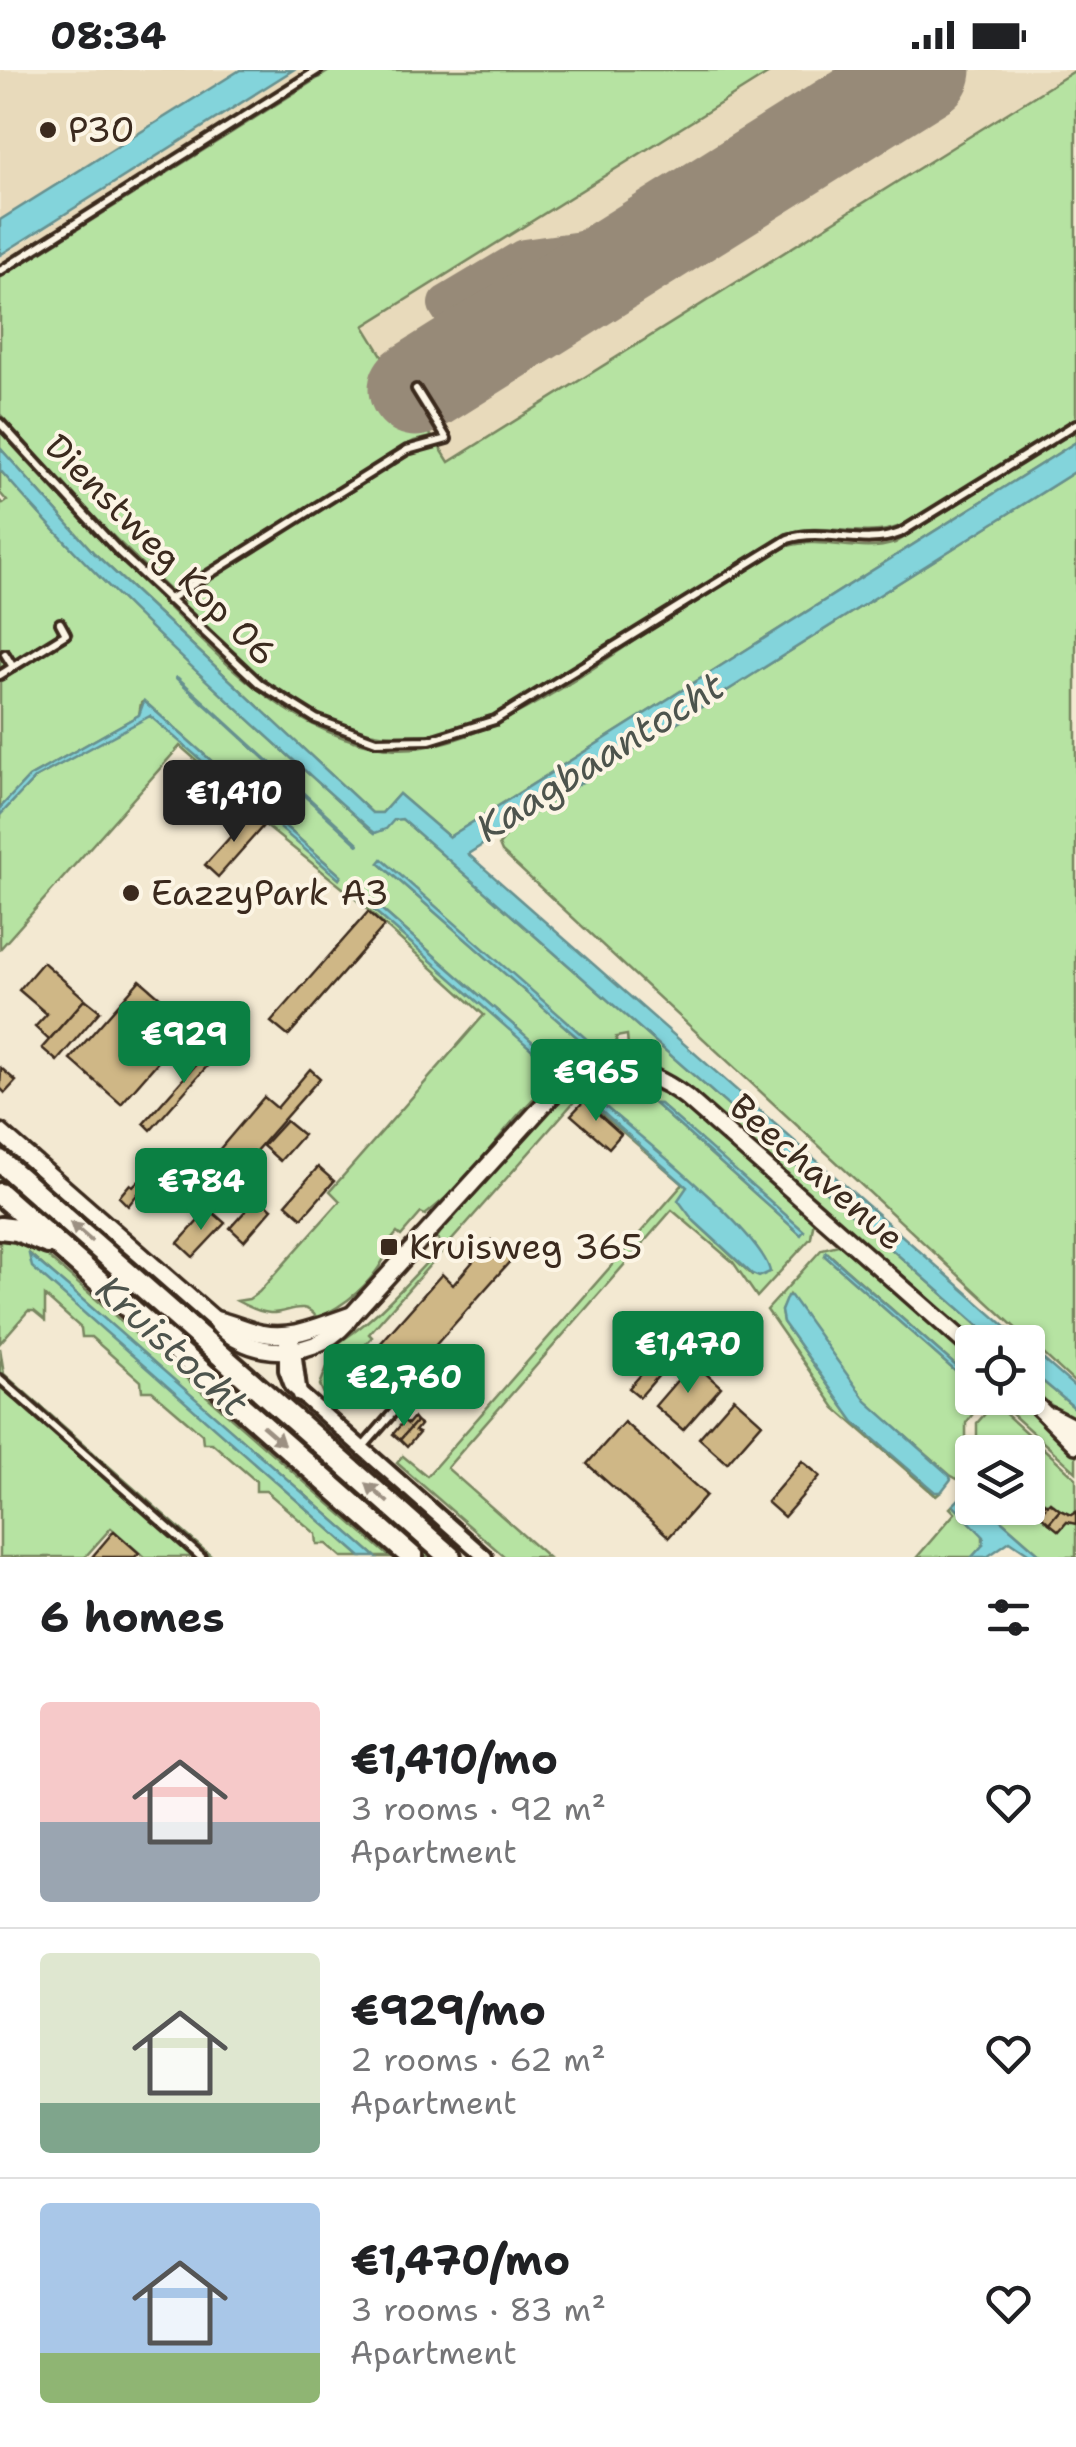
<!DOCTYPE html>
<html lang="en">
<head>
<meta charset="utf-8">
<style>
	:root { --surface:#fff; --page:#f2f2f2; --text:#202124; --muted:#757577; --line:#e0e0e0; --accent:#0b8043 }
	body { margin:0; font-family:"Shantell Sans",sans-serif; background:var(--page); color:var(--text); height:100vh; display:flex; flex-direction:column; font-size:38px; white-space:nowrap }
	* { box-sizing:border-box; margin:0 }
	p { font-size:32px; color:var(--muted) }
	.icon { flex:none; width:55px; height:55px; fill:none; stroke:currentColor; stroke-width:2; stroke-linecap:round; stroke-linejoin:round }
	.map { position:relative; height:1487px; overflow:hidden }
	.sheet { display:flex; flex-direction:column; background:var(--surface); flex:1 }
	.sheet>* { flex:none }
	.tools { position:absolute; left:955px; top:1255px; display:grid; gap:20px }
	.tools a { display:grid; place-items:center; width:90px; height:90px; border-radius:10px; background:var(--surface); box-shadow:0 2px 8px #0004; font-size:50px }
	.price { position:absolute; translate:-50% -85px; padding:0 22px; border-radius:10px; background:var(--accent); color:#fff; font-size:32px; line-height:65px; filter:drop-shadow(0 2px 5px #0008) }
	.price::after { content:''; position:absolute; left:50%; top:60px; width:30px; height:22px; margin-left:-15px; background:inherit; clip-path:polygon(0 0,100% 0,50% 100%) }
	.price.selected { background:#222; color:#fff }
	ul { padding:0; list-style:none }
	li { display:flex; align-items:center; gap:30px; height:250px; padding:0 40px }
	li+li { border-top:2px solid var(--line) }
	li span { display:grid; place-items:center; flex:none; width:280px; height:200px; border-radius:10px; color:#555 }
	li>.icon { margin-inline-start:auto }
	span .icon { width:120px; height:120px; fill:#fffc; stroke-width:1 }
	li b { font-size:42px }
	h2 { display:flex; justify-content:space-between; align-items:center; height:120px; padding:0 40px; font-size:42px }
	.status { display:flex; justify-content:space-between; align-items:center; height:70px; padding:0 50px; background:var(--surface); direction:ltr }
	.status svg { height:28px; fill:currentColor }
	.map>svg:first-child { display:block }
</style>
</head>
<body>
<div class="status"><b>08:34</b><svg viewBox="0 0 49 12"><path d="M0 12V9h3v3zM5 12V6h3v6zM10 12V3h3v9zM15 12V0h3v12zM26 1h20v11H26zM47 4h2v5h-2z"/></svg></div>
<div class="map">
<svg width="1076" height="1487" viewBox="0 0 1076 1487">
	<rect width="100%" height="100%" fill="#f3e9d2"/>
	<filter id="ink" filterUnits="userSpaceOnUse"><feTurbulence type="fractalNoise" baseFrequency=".01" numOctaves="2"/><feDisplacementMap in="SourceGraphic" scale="20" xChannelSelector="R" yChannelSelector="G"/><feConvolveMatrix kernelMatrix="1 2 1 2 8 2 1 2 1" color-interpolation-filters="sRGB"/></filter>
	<g filter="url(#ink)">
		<g fill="#e8dabb">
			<polygon points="0,0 249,0 0,157"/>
			<polygon points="294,0 1076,0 1076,372 449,767 399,724 382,743 0,393 0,187"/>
		</g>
		<g fill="#b6e3a2" stroke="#788660" stroke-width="2.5" fill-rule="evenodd">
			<polygon points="331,0 774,0 364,256 432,367 414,371 177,519 170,521 88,442 0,344 0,208"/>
			<path d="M1076 0V348C1037 373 997 397 958 422 937 435 915 452 891 459 855 468 820 451 785 464L502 641C397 693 315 658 234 584 217 568 198 553 183 536V527L188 520 401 387 439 376 449 392Z"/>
			<path d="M0 361C47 415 96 465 146 515 213 581 288 666 387 678 428 683 474 665 510 647 606 599 692 522 788 476 824 466 859 485 895 473L1076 361V372L449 767 399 724 382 743H372L94 483 0 378Z"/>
			<path d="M0 400C114 530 243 645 371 760L375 763 394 749H402L997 1272H977L688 1018 652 995 629 988 627 965 616 967 617 987C545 990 505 1066 461 1114 450 1125 437 1135 425 1145L421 1143 401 1166 397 1163 386 1176 389 1179C374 1212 350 1233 317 1248 303 1228 289 1244 270 1243 258 1242 248 1237 237 1231L249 1229 259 1222 340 1131 330 1121 484 945 349 823 251 744 253 740 180 676 0 879V745L35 708 148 646 157 648 339 809 341 806 144 631 141 633 139 645 29 707 0 738V609L72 564 61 548 55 552 62 563 15 592 7 581 1 585 7 596 0 600V431L3 434 7 431 0 423ZM382 790 589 972 587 976 379 793ZM356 817 551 988 548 993 353 822Z"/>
			<polygon points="1076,401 1076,1314 502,782 499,775 517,753"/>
			<path d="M614 1009 630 1010 668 1025 692 1042 814 1149 811 1168 757 1227 733 1192 672 1140 447 1398 548 1487H505L397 1393 403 1386 427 1406 683 1114 580 1025 369 1264 372 1267 323 1322 320 1315 329 1292 328 1279C373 1254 408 1212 443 1175L437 1168 445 1154C486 1108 551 1014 614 1009ZM596 1029 664 1088 770 1202 752 1205 695 1152 679 1130 687 1120 686 1115 593 1033ZM655 1034H660L803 1162 800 1164Z"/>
			<polygon points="0,1105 435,1487 424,1487 0,1114"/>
			<polygon points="0,1163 40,1180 390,1487 376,1487 30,1184 33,1197 361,1487 342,1487 327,1474 317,1474 316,1464 266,1421 256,1421 256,1411 212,1373 203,1373 202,1364 152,1321 142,1321 141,1311 91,1267 82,1267 81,1258 45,1226 45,1250 34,1241 28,1241 0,1273"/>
			<polygon points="842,1174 972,1289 972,1310 828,1183 825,1186 972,1316 972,1328 985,1328 966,1353 966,1400 957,1409 950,1405 865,1331 789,1225 781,1241 783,1252 854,1352 935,1422 941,1422 936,1426 835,1338 767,1240 822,1179"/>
			<polygon points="0,1278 4,1304 212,1487 144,1487 111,1458 85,1487 0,1487"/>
			<polygon points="1028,1299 1076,1339 1076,1354 1028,1317"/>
			<polygon points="999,1328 1017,1328 1076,1380 1076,1402 1002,1335 999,1338 1076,1408 1076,1487 1043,1487 987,1438 1028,1438 1028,1382 977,1382 977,1353"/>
			<polygon points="953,1435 983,1465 983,1475 972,1487 917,1487 955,1443 950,1438"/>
		</g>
		<g fill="#83d4db" stroke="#66908f" stroke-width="2.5">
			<polygon points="240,0 293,0 0,185 0,150"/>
			<path d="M1076 372V401L468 784 1023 1272H997L402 749 394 750 386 759 375 763 371 760C243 645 113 530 0 400V378L94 483 372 743H382L399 724 449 767Z"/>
			<polygon points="144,631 341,806 339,809 150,646 35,708 0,745 0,738 29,707 139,645"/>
			<polygon points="382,789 590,972 587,976 379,793"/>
			<polygon points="356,817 551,988 547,993 352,821"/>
			<path d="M596 1029C630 1058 765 1165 770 1202L759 1207 752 1204 693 1150 678 1130 687 1117 592 1033Z"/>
			<polygon points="655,1034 660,1034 804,1161 801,1165"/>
			<polygon points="826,1182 972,1310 972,1316 825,1186"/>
			<polygon points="29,1184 67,1216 376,1487 361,1487 32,1197"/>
			<polygon points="787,1226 791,1226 866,1331 949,1405 951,1409 941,1422 935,1422 854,1352 783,1252 781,1241"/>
			<polygon points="1028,1276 1076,1318 1076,1339 1028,1299"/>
			<polygon points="968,1420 972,1424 972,1438 987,1438 1043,1487 1034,1487 1010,1471 987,1487 972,1487 983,1475 984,1467 953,1435"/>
		</g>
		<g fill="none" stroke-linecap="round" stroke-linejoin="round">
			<polyline stroke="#66908f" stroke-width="4" points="177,608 358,774"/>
			<polyline stroke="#978a78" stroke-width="38" points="477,281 447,234 524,188 639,172 671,159"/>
			<polyline stroke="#978a78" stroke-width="95" points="416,319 924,0"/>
		</g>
		<g fill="#cfb786" stroke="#3b2a1e" stroke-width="2.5">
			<polygon points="251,744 264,755 218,807 205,795"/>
			<polygon points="368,842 384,856 288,966 271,952"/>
			<polygon points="43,892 85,929 49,970 35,957 47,944 19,920"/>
			<polygon points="140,910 191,954 121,1034 70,989"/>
			<polygon points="85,929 100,941 57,991 42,978"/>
			<polygon points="217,971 224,977 151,1060 144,1053"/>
			<polygon points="1,998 16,1011 5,1023 0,1018"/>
			<polygon points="310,999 320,1008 211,1132 190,1114 264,1027 277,1038"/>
			<polygon points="584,1031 621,1064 609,1078 571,1045"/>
			<polygon points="286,1051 303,1065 280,1091 263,1076"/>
			<polygon points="318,1097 334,1111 302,1148 286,1134"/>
			<polygon points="138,1111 144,1116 128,1136 119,1127 130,1114 133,1116"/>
			<polygon points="258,1127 272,1139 244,1171 230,1158"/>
			<polygon points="209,1139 225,1153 193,1187 178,1173"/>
			<polygon points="491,1170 512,1189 410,1304 393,1321 384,1313 364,1336 343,1318 353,1306 365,1316 372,1308 374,1311 395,1287 380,1274 442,1204 453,1215"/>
			<polygon points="670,1272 680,1281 640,1327 629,1318"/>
			<polygon points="693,1292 721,1317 683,1360 655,1336"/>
			<polygon points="734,1328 762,1353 727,1393 699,1368"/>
			<polygon points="413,1348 416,1352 400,1370 393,1364 404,1351 408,1354"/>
			<polygon points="416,1352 420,1355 415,1361 419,1363 407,1377 400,1370"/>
			<polygon points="624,1352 706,1425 669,1467 587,1394"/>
			<polygon points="802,1391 820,1406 784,1447 767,1432"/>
			<polygon points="1044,1432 1047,1435 1050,1432 1060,1440 1049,1453 1039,1444 1045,1438 1041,1435"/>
			<polygon points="1060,1440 1071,1445 1076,1442 1076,1454 1067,1452 1059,1461 1049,1453"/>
			<polygon points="114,1461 139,1483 135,1487 92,1487"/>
		</g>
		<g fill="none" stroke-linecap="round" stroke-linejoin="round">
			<g stroke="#3b2a1e" stroke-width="14">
				<g id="service">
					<polyline points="0,201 318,0"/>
					<path d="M0 353 119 482 260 614 316 649 376 671 430 670 495 650 788 469C825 457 862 478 900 463L1076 354"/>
					<polyline points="168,530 407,380 447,369 416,319"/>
					<polyline points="5,584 13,597"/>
					<polyline points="0,605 66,564 60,553"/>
					<polyline points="0,1309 201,1487"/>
					<polyline points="362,1378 404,1330"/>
				</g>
			</g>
			<g stroke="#3b2a1e" stroke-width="20">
				<g id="minor">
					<polyline points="286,1273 286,1300 292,1316 485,1487"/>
					<polyline points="293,1273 300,1325"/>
				</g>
			</g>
			<g stroke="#3b2a1e" stroke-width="22">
				<g id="tertiary">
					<path d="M0 1062 214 1249C246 1293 323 1291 352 1245L557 1020C600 988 644 995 686 1027L972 1279"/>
					<path d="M214 1249C230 1252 244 1259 260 1263 294 1270 320 1255 352 1245"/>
					<polyline points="1028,1327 1076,1375"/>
					<polyline points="1051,1346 1076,1359"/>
				</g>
			</g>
			<g stroke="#3b2a1e" stroke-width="28">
				<g id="trunk">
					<polyline points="0,1091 450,1487"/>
					<polyline points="0,1124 412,1487"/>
					<polyline points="0,1158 17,1160 48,1173"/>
				</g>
			</g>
			<use href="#service" stroke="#fcf5e5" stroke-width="6"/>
			<use href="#minor" stroke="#fcf5e5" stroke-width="12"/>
			<use href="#tertiary" stroke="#fcf5e5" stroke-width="15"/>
			<use href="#trunk" stroke="#fcf5e5" stroke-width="20"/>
		</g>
		<defs><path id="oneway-solid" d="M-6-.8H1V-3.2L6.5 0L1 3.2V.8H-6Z" transform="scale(2.5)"/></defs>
		<g fill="#9c9082">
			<use href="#oneway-solid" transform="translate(81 1162) rotate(-139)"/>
			<use href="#oneway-solid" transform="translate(273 1365) rotate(41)"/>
			<use href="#oneway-solid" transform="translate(377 1423) rotate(-139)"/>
		</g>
	</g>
	<g fill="#3b2a1e" stroke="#fcf5e5" stroke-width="4">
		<circle cx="48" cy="60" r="10"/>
		<circle cx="131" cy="823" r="10"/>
		<rect x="379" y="1167" width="20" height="20" rx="5"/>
	</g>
	<g text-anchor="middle" stroke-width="8" stroke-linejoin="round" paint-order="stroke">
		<g font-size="35" fill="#3b2a1e" stroke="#fcf5e5" text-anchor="start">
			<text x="68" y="72">P30</text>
			<text x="151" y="835">EazzyPark A3</text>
			<text x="409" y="1189">Kruisweg 365</text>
		</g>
		<g font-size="35" fill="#3b2a1e" stroke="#fcf5e5">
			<text transform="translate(161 480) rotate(45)" y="12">Dienstweg Kop 06</text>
			<text transform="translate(817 1102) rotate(41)" y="12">Beechavenue</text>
		</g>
		<g font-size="38" font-style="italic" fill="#4d544d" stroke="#fcf5e5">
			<text transform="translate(600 687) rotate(-32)" y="13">Kaagbaantocht</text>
			<text transform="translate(172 1276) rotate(42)" y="13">Kruistocht</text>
		</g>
	</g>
</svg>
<div class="tools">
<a><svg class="icon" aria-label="locate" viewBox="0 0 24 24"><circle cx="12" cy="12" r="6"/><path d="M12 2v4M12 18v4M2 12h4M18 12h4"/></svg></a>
<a><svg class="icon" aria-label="layers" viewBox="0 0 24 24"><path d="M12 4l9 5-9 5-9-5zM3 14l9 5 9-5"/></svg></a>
</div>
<b class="price selected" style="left:234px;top:775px">€1,410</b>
<b class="price" style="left:184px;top:1016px">€929</b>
<b class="price" style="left:596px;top:1054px">€965</b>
<b class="price" style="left:201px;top:1163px">€784</b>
<b class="price" style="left:688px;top:1326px">€1,470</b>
<b class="price" style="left:404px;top:1359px">€2,760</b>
</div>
<section class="sheet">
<h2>6 homes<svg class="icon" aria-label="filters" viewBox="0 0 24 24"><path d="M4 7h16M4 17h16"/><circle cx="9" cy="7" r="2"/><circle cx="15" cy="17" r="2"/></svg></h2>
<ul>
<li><span style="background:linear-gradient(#f6c9c9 60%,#9aa5b1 0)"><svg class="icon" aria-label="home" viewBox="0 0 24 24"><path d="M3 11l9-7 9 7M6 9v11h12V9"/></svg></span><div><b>€1,410/mo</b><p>3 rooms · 92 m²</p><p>Apartment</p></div><svg class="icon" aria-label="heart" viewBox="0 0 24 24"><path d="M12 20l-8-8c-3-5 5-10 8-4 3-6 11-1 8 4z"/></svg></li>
<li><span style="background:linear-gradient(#dfe7d0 75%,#7fa58c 0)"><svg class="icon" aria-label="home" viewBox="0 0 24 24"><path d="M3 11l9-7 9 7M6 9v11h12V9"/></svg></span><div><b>€929/mo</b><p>2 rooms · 62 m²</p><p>Apartment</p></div><svg class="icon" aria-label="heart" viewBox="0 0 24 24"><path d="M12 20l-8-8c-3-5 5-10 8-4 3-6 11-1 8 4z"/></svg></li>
<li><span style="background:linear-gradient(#a9c7e8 75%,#8fb573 0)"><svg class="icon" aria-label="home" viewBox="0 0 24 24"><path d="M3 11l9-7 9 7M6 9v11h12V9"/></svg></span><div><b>€1,470/mo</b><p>3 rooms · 83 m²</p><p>Apartment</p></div><svg class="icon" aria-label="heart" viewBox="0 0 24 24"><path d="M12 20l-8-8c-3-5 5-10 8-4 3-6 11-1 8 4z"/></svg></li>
</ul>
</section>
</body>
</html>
